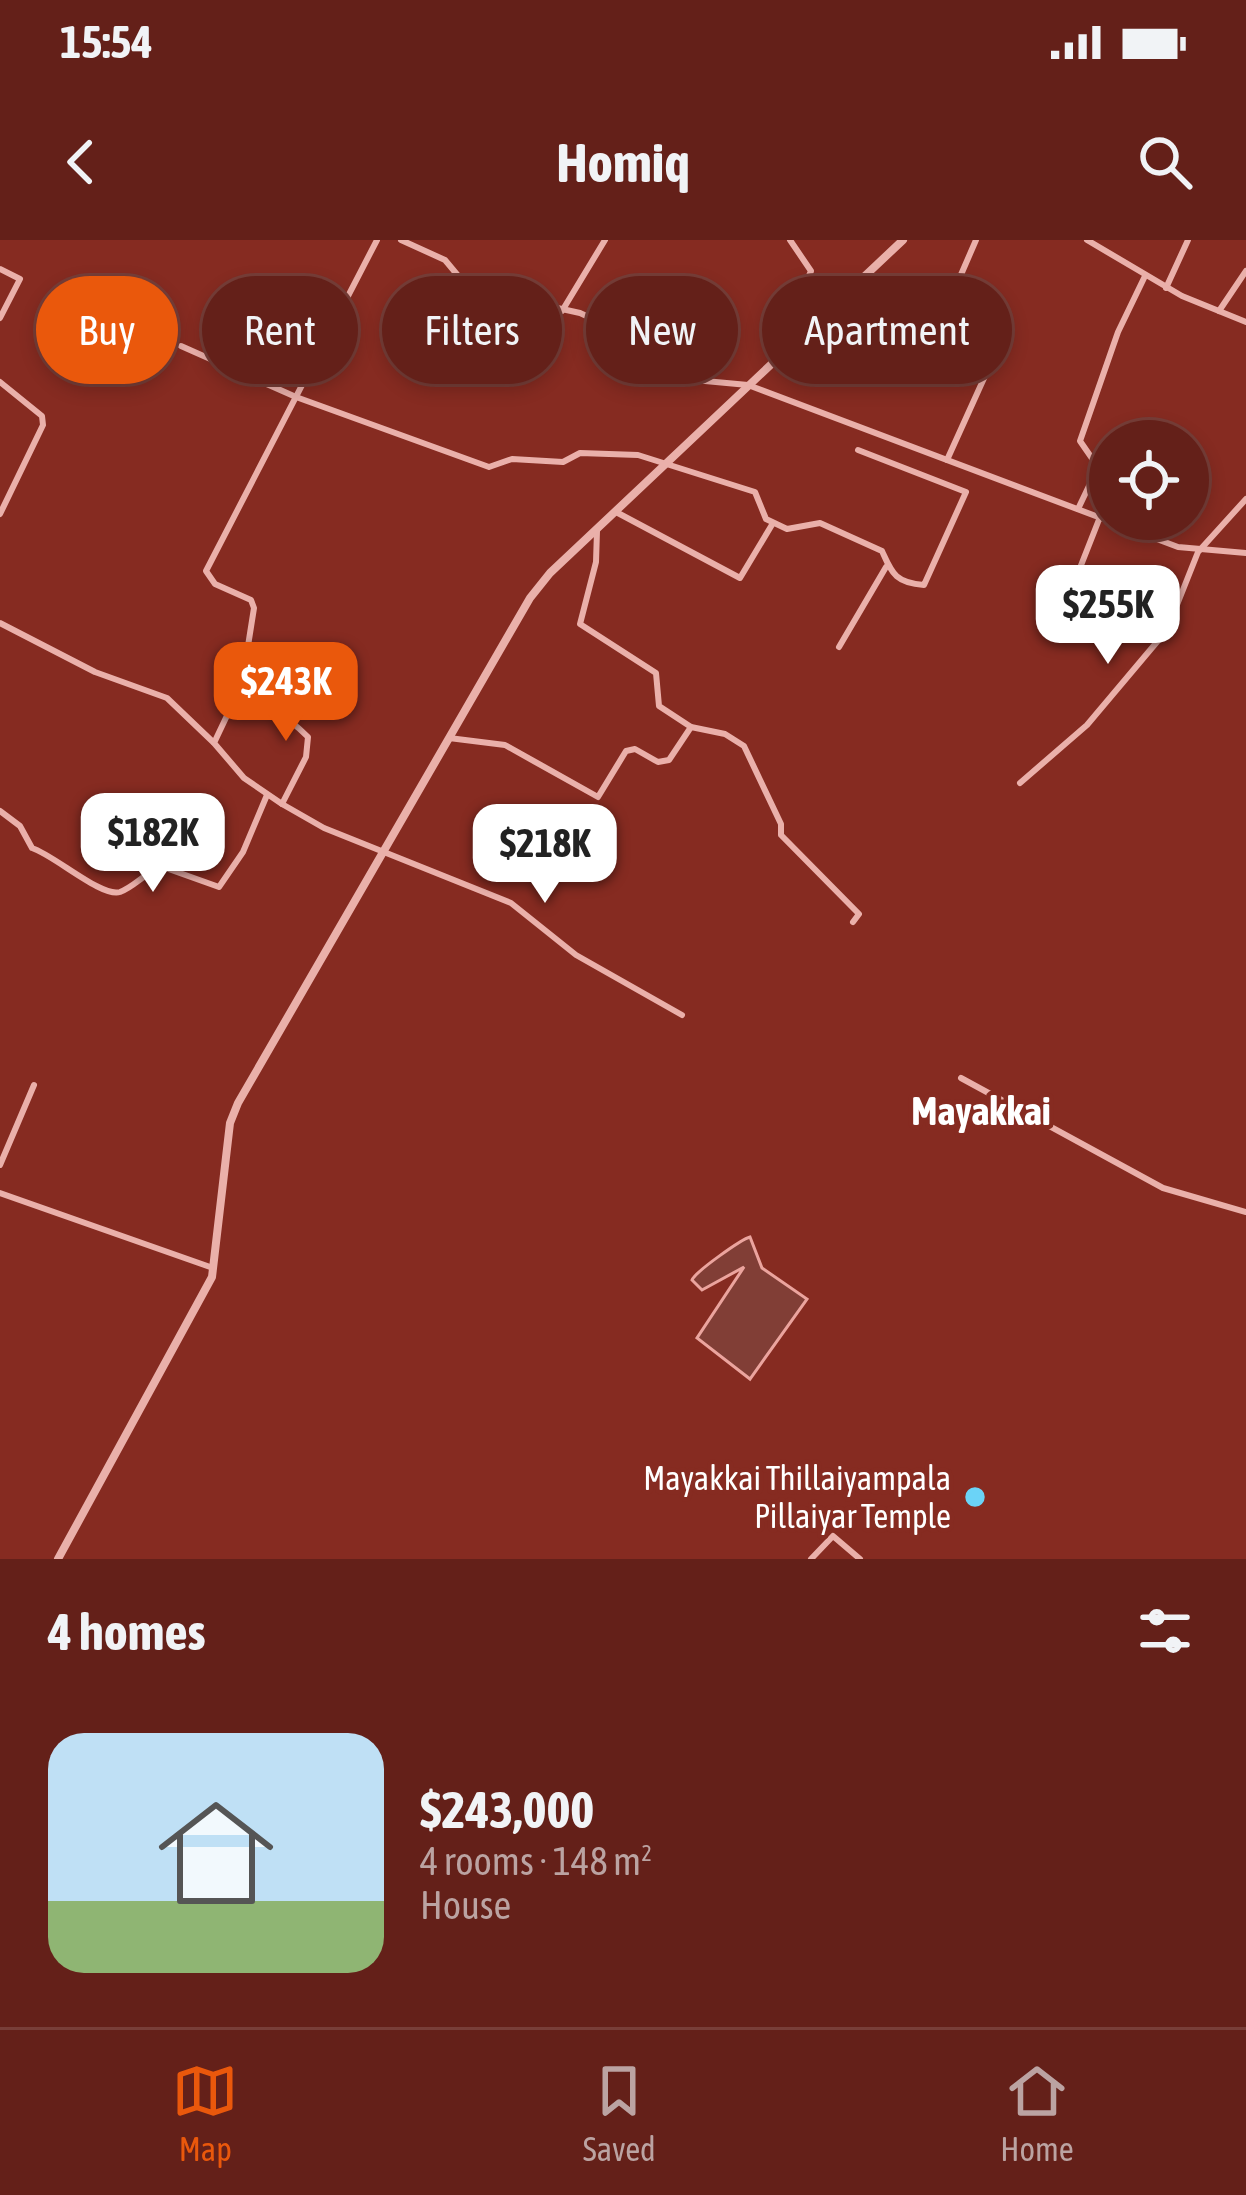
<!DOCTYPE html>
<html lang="en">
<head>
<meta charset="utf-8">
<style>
	:root { --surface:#642019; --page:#6c2d26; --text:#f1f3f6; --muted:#bba3a2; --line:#783e38; --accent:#ea580c }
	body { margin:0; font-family:"Asap Condensed",sans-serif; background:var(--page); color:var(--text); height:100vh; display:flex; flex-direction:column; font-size:45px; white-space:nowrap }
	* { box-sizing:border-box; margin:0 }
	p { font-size:39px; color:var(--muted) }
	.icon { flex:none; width:66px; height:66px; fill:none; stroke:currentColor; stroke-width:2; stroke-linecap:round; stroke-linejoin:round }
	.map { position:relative; height:1319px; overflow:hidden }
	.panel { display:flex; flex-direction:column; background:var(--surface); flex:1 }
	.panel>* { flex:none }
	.hud { position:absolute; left:36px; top:36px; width:1176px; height:108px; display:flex; gap:24px }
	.fabs { position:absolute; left:1089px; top:180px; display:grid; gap:24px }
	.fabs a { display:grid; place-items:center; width:120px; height:120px; border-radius:50%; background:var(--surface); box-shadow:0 6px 18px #0003,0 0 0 3px var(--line); font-size:60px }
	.price { position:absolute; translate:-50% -102px; padding:0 27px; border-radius:24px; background:#fff; color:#222; font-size:39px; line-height:78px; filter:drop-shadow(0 3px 6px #0008) }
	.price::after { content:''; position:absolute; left:50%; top:72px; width:36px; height:27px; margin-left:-18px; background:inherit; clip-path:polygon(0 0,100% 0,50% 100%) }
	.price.selected { background:var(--accent); color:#fff }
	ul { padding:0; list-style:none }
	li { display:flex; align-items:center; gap:36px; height:300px; padding:0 48px }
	li span { display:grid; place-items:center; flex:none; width:336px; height:240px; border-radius:36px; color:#555 }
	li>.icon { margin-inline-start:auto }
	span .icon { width:144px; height:144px; fill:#fffc; stroke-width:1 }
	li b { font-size:51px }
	h2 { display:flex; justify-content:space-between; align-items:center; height:144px; padding:0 48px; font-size:51px }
	.tag { padding:0 42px; border-radius:54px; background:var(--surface); box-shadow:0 6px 18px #0003,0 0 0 3px var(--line); font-size:42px; line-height:108px }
	.tag.selected { background:var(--accent); color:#fff }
	.status { display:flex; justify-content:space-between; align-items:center; height:84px; padding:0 60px; background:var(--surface); direction:ltr }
	.status svg { height:33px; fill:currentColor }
	header { display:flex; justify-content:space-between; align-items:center; height:156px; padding:0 48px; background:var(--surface); font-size:54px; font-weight:700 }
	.menu { display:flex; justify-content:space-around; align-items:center; height:168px; border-top:3px solid var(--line); background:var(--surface); font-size:33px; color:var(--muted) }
	.menu a { display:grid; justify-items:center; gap:6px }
	.menu .selected { color:var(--accent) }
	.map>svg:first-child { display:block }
</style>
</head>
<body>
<div class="status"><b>15:54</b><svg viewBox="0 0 49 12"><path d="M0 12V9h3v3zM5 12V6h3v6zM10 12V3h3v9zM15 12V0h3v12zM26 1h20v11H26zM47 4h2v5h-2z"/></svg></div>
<header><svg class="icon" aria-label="back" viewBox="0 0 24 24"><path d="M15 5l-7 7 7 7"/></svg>Homiq<svg class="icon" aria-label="search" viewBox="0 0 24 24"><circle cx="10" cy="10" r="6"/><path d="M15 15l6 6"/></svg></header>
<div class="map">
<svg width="1246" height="1319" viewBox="0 0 1246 1319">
	<rect width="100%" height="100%" fill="#862b21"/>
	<path fill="#813e36" stroke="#eba49e" stroke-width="3" d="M750 997 762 1028 807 1059 750 1139 697 1098 744 1027 702 1050 692 1040C696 1031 742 999 750 997Z"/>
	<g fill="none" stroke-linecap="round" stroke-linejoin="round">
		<g stroke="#eab0aa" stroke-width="6">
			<polyline points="377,0 206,331 215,344 251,360 254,368 242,444 214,503 244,538 282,564 324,588 511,663 576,715 682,775"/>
			<polyline points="401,0 445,20 460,38 485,52 580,73 610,87 662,137 748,145 1178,307 1246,313"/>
			<polyline points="1087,0 1182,56 1246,82"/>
			<polyline points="0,29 20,39 0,78"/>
			<polyline points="1166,48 1188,0"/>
			<polyline points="562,71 605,0"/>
			<polyline points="1219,71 1246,31"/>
			<path d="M181 106 296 157 489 227 512 219 563 222 580 213 638 215 755 252 766 279 787 289 820 283 882 311C892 333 895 343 924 345L966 252 858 210"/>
			<polyline points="774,120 811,31 790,0"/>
			<polyline points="0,142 42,176 43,185 0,274"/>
			<polyline points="947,220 1004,94 997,74 960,37 976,0"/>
			<polyline points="1078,269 1098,227 1080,201 1118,92 1145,36"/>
			<polyline points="616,272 740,338 773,283"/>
			<polyline points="597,291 596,322 580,384 656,433 659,466 691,487 725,494 744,506 781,584 781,595 859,674 853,682"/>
			<polyline points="1065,366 1100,277"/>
			<polyline points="0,383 95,432 167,458 213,502"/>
			<polyline points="839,407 886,327"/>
			<path d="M235 465C266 462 286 475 308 497L306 517 282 564"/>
			<polyline points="449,498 505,505 598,557 626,511 635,509 658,522 669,520 691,487"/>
			<polyline points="1020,543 1087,485 1167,390 1198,312 1246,259"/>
			<path d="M0 571 20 586 32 608C54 615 102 658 120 652 136 646 146 631 163 627L219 647 243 612 267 555"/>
			<polyline points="961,838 1163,948 1246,972"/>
			<polyline points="0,925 34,845"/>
			<polyline points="0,953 213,1028"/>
			<polyline points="811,1319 833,1296 860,1319"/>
		</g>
		<polyline stroke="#eab0aa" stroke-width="8" points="58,1319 212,1037 230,883 238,863 530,358 550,333 903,0"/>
	</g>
	<circle fill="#6bd3f7" stroke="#862b21" stroke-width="4.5" cx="975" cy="1257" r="12"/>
	<g text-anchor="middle" stroke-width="9" stroke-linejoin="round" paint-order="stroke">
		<g font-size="33" fill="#fff" stroke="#862b21" text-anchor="end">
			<text x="951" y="1250">Mayakkai Thillaiyampala<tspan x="951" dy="38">Pillaiyar Temple</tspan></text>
		</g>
		<g font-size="39" font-weight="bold" fill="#fff" stroke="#862b21">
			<text x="981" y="885">Mayakkai</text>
		</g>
	</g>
</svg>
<div class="fabs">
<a><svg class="icon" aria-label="locate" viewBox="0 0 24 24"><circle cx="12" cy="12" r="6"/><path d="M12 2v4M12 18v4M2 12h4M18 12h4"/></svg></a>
</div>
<b class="price" style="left:1108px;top:427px">$255K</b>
<b class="price selected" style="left:286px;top:504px">$243K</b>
<b class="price" style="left:153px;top:655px">$182K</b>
<b class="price" style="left:545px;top:666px">$218K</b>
<div class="hud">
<a class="tag selected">Buy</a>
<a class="tag">Rent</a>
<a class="tag">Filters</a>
<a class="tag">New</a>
<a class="tag">Apartment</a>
</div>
</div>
<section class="panel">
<h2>4 homes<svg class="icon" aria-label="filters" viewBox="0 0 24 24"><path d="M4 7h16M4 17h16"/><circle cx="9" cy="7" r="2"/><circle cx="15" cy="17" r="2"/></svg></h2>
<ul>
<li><span style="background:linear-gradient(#bfe0f5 70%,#8fb573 0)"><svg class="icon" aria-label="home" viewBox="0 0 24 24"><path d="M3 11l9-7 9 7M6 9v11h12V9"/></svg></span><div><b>$243,000</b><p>4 rooms · 148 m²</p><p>House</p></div></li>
</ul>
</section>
<nav class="menu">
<a class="selected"><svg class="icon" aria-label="map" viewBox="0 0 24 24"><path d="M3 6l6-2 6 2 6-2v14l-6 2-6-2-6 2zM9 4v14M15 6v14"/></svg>Map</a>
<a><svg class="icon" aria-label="saved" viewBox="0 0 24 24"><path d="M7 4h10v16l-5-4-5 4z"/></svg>Saved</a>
<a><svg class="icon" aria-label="home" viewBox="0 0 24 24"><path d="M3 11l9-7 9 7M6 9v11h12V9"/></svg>Home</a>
</nav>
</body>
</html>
